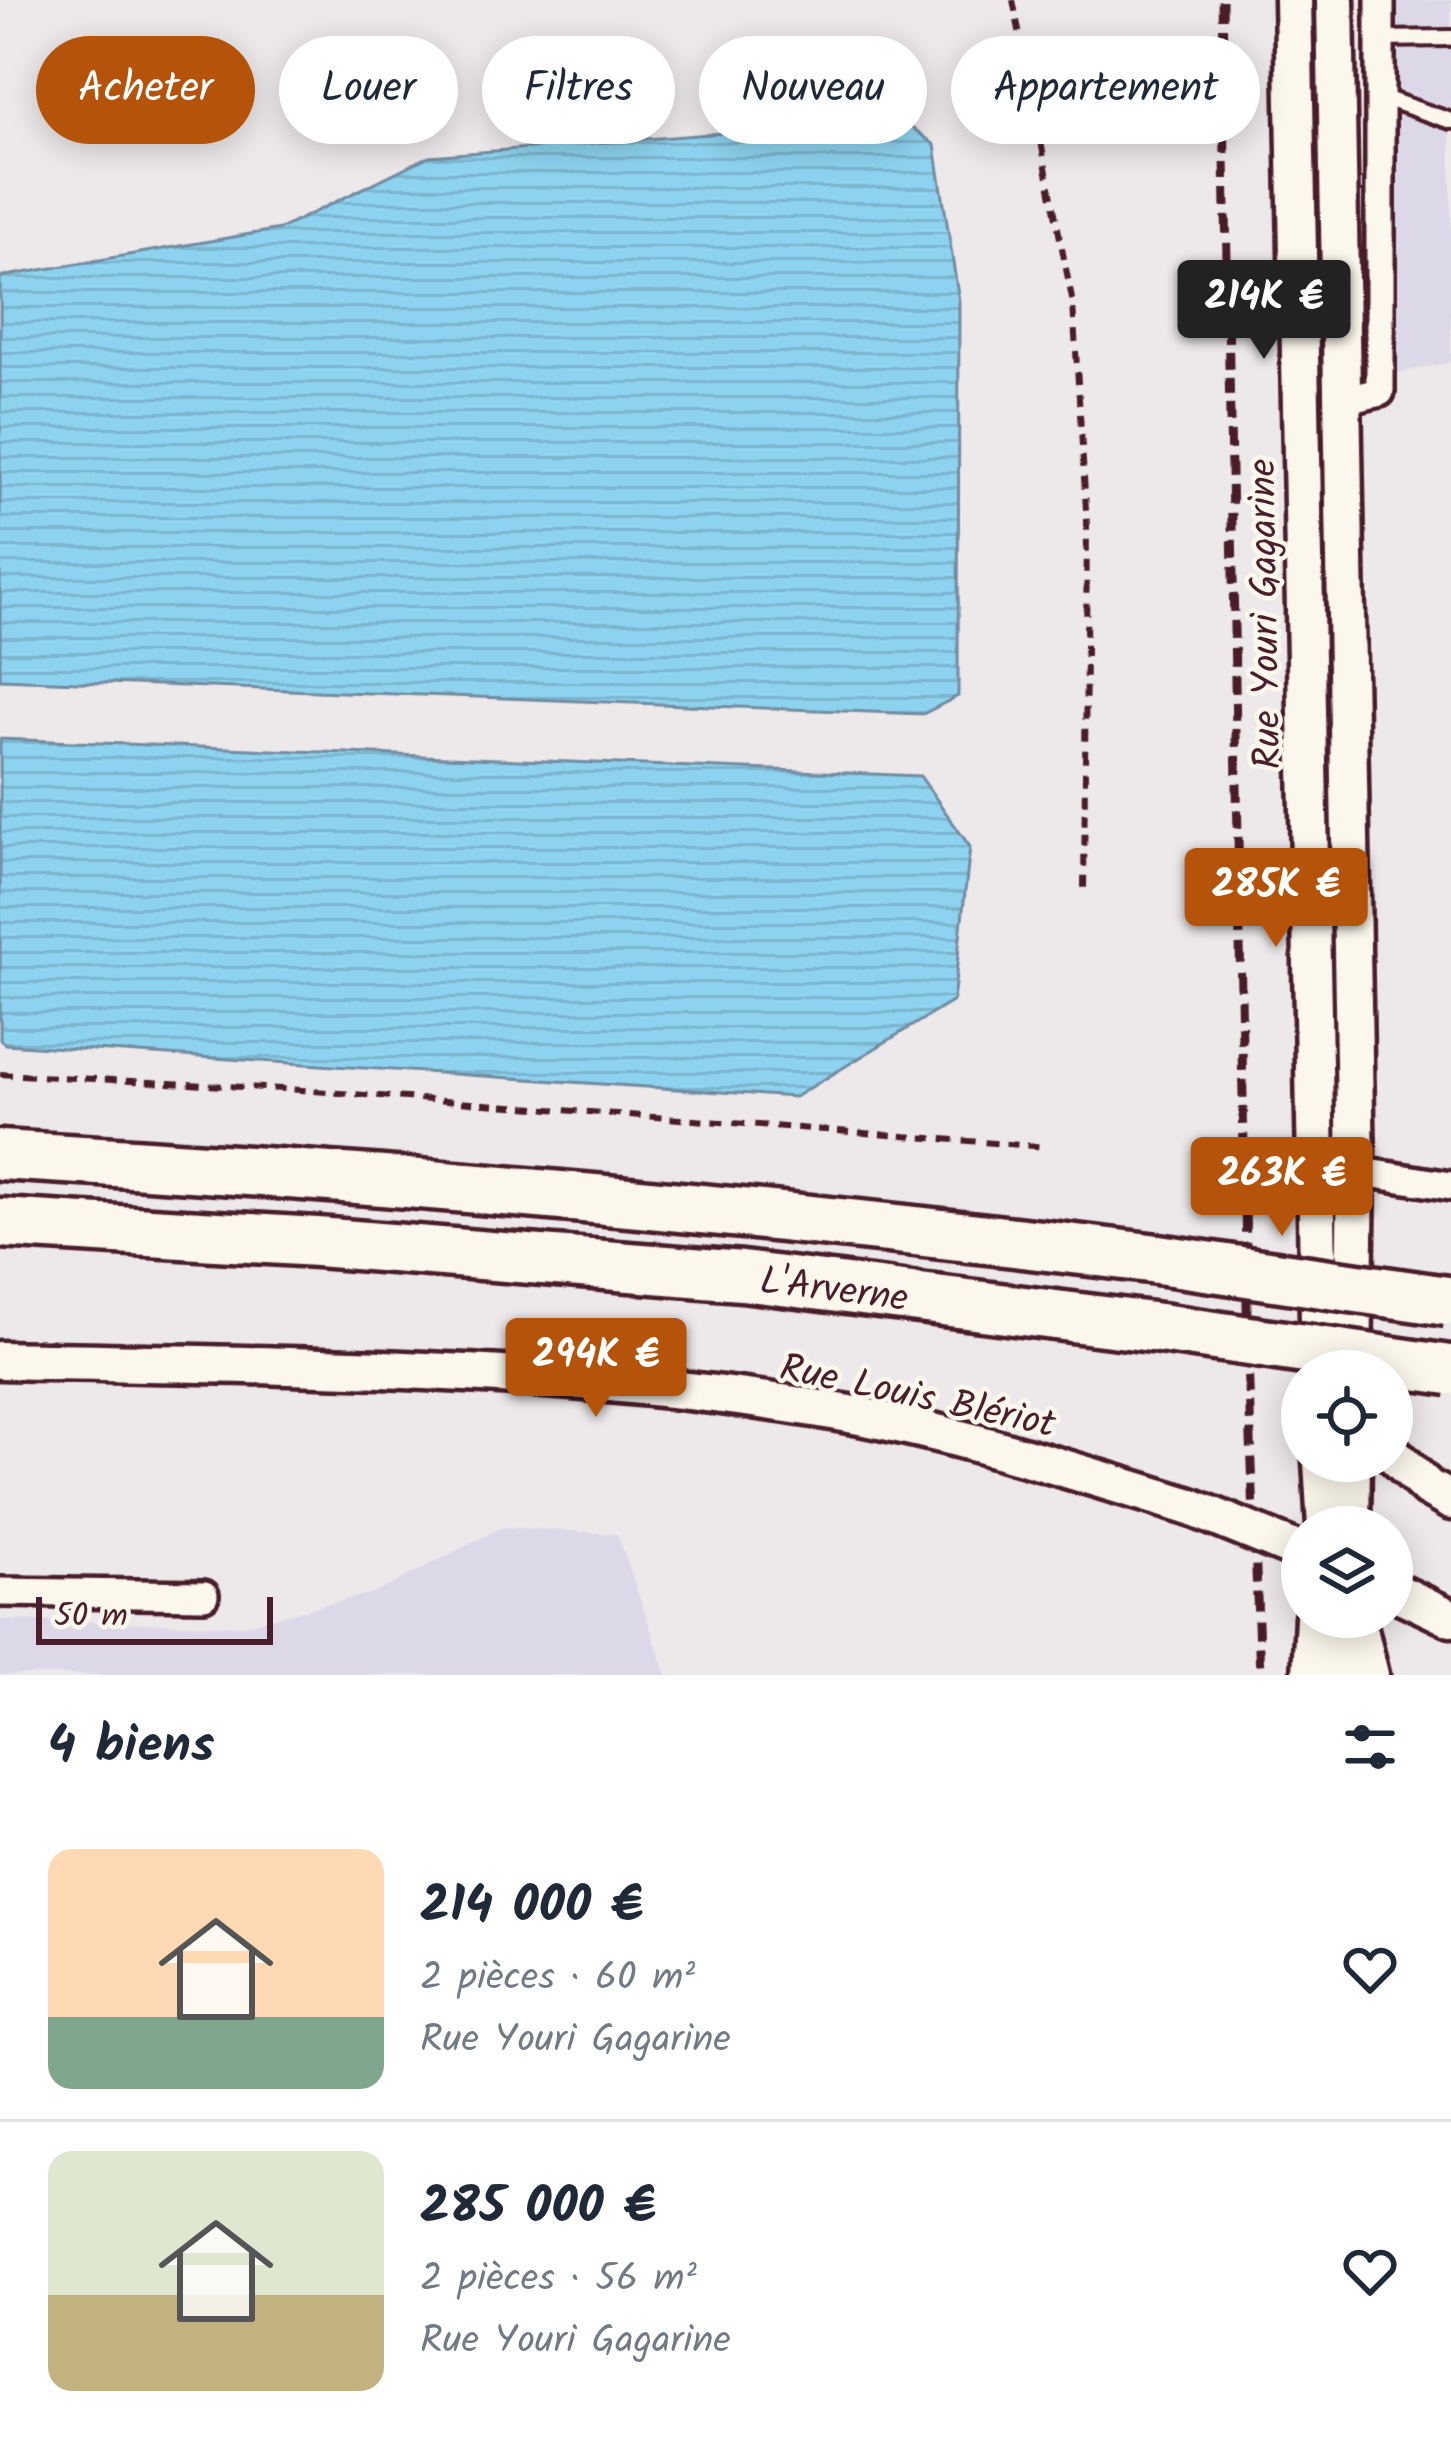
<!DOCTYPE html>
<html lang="fr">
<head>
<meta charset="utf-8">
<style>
	:root { --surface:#fff; --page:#f2f2f3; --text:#1f2937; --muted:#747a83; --line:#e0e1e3; --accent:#b45309 }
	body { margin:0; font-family:Kalam,sans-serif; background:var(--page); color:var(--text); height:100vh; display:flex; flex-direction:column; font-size:45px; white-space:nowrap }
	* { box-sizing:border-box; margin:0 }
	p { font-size:39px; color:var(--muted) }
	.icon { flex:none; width:66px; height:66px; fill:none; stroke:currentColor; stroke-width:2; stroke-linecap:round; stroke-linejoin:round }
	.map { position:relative; height:1675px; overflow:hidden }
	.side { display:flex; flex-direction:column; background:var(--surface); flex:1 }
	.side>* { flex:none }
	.hud { position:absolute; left:36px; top:36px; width:1380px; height:108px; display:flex; gap:24px }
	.tools { position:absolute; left:1281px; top:1350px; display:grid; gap:24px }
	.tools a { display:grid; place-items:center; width:132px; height:132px; border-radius:50%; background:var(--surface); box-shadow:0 6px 30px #0003; font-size:60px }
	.scale { position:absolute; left:36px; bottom:30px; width:237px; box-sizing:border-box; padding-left:12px; border:6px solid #4a1f2b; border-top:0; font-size:33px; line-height:42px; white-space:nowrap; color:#4a1f2b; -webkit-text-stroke:9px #fbf7ec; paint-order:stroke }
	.price { position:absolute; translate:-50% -102px; padding:0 27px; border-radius:12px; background:var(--accent); color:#fff; font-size:39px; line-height:78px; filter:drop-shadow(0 3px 6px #0008) }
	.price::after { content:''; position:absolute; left:50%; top:72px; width:36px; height:27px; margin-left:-18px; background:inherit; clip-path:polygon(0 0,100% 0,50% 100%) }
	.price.current { background:#222; color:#fff }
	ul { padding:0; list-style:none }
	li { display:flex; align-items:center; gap:36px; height:300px; padding:0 48px }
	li+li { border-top:3px solid var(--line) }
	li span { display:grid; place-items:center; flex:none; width:336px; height:240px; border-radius:24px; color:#555 }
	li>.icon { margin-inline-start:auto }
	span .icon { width:144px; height:144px; fill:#fffc; stroke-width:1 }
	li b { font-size:51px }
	h2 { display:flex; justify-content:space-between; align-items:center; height:144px; padding:0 48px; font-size:51px }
	.tag { padding:0 42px; border-radius:54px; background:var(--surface); box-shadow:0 6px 30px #0003; font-size:42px; line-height:108px }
	.tag.current { background:var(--accent); color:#fff }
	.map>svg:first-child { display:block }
</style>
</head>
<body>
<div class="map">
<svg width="1451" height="1675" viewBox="0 0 1451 1675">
	<defs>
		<pattern id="water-rules" width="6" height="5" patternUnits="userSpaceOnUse" patternTransform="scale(3)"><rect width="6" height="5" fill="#8dd3ef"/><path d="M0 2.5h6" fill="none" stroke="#7bb5cd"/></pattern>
	</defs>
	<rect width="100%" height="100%" fill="#ede9ea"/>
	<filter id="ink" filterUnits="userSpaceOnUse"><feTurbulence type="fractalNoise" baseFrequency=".00833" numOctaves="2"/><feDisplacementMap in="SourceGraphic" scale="24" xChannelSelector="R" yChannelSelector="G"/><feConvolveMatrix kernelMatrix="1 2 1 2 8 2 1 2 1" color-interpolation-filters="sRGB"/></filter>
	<g filter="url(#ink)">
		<g fill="#ddd8e8">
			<polygon points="1393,0 1451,0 1451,362 1395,374"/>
			<polygon points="502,1527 617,1534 667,1675 0,1675 0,1620 242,1625 377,1592"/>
		</g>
		<g fill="url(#water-rules)" stroke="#728ba1" stroke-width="3">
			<polygon points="901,119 935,145 959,301 958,696 923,714 0,679 0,277 280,229 429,156"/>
			<polygon points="0,739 920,776 970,847 953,1001 795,1097 5,1044 0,1040"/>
		</g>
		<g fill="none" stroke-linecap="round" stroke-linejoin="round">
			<g stroke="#4a1f2b" stroke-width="22">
				<g id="service">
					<polyline points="1379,39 1451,38"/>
					<polyline points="1378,96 1451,121"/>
				</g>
			</g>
			<g stroke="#4a1f2b" stroke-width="36">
				<g id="minor">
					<polyline points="1342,401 1380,392 1380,0"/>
					<polyline points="1356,1171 1451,1186"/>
					<polyline points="0,1592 204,1595"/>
				</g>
			</g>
			<g stroke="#4a1f2b" stroke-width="45">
				<g id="secondary">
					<polyline points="1293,0 1320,1371"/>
					<polyline points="1335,0 1356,1171 1353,1371"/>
					<path d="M0 1360C274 1366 549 1365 820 1409 946 1429 1069 1470 1191 1507"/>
					<polyline points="1392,1453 1428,1488 1451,1501"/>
					<polyline points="1322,1461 1326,1527"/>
					<polyline points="1351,1527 1352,1461"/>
					<polyline points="1392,1590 1451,1618"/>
					<polyline points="1334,1617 1344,1675"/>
					<polyline points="1356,1617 1370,1675"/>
					<polyline points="1311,1675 1314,1617"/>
				</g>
			</g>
			<g stroke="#4a1f2b" stroke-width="57">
				<g id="motorway">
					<path d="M0 1155C388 1177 773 1212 1158 1259"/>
					<path id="s1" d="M0 1223 317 1242 742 1276 1160 1328"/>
				</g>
			</g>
			<g stroke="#4a1f2b" stroke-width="6" stroke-dasharray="12 9" stroke-linecap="butt">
				<polyline points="1013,0 1073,304 1087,525 1084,892"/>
				<polyline points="0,1074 301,1090 1047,1147"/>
			</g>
			<use href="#service" stroke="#fbf7ec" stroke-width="14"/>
			<use href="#minor" stroke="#fbf7ec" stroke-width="27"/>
			<use href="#secondary" stroke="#fbf7ec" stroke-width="36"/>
			<use href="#motorway" stroke="#fbf7ec" stroke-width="48"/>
			<polyline stroke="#4a1f2b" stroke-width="9" stroke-dasharray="18 9" stroke-linecap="butt" points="1222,0 1248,1360 1260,1675"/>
			<g stroke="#4a1f2b" stroke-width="45" stroke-linecap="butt">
				<polyline id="secondary-bridge" points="1191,1507 1302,1552"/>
			</g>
			<g stroke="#4a1f2b" stroke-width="57" stroke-linecap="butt">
				<g id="motorway-bridge">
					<polyline points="1158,1259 1447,1301"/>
					<polyline points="1160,1328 1449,1370"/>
				</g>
			</g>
			<use href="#secondary-bridge" stroke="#fbf7ec" stroke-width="36"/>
			<use href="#motorway-bridge" stroke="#fbf7ec" stroke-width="48"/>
		</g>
	</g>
	<g text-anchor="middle" stroke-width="9" stroke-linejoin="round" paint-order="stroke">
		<g font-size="39" fill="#4a1f2b" stroke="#fbf7ec">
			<text transform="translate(1263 614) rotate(-91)" y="14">Rue Youri Gagarine</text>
			<text dy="14" stroke="none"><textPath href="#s1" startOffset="837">L'Arverne</textPath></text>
			<text transform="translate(918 1394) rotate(12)" y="14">Rue Louis Blériot</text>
		</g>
	</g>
</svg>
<div class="tools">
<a><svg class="icon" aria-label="locate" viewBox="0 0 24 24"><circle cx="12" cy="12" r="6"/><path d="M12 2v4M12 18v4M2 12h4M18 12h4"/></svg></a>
<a><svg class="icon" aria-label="layers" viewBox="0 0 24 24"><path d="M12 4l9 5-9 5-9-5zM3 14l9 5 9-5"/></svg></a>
</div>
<div class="scale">50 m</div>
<b class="price current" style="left:1264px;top:362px">214K €</b>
<b class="price" style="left:1276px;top:950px">285K €</b>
<b class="price" style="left:1282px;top:1239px">263K €</b>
<b class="price" style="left:596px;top:1420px">294K €</b>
<div class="hud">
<a class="tag current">Acheter</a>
<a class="tag">Louer</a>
<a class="tag">Filtres</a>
<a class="tag">Nouveau</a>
<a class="tag">Appartement</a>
</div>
</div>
<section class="side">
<h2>4 biens<svg class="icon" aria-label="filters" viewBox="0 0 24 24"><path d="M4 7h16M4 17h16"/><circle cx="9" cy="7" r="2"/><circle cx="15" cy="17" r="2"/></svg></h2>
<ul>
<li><span style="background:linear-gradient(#ffd9b3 70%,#7fa58c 0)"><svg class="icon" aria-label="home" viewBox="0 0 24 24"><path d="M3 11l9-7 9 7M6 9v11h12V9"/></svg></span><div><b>214 000 €</b><p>2 pièces · 60 m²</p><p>Rue Youri Gagarine</p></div><svg class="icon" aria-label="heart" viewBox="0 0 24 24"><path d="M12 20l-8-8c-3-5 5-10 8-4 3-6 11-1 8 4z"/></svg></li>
<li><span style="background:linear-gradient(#dfe7d0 60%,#c2b280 0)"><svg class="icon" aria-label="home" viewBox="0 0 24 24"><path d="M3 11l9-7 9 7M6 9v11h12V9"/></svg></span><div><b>285 000 €</b><p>2 pièces · 56 m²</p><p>Rue Youri Gagarine</p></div><svg class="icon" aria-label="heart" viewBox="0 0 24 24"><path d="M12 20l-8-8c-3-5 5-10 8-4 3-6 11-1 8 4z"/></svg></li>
</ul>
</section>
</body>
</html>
